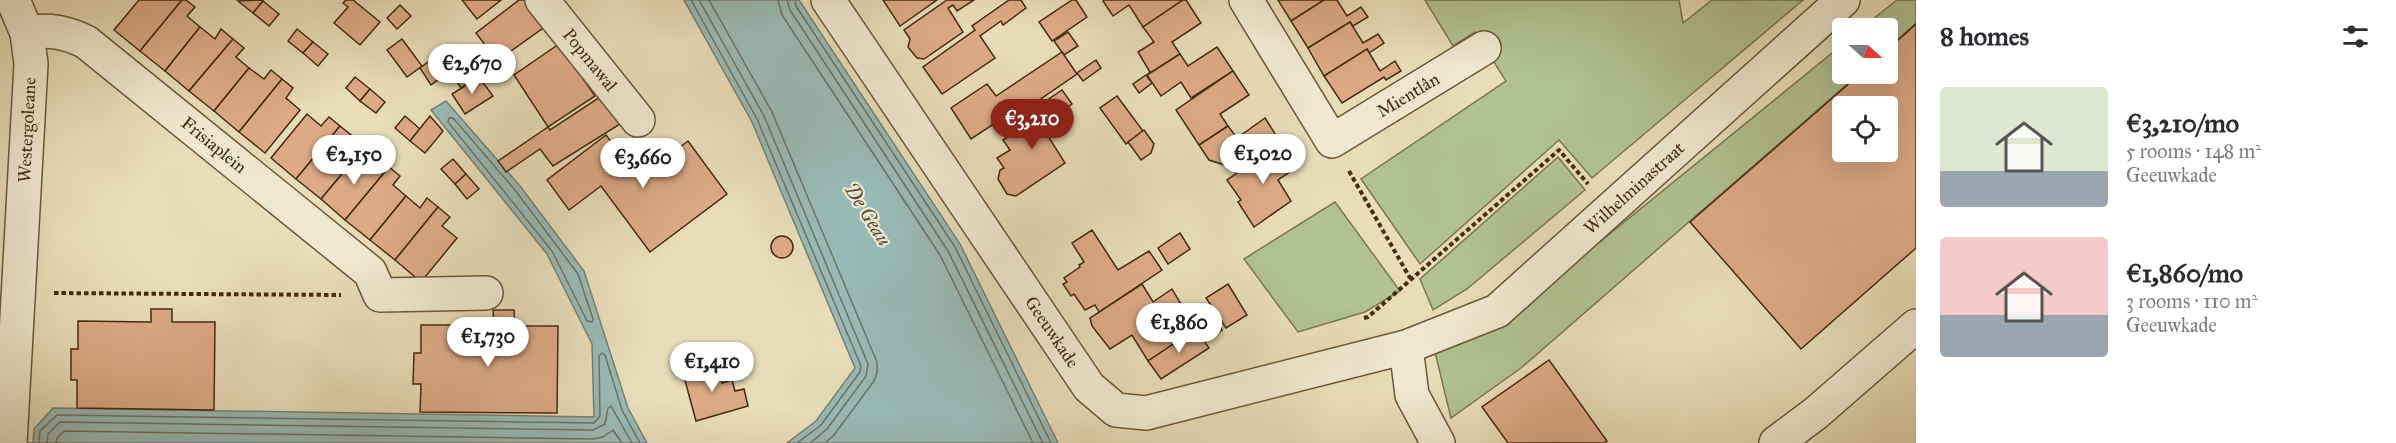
<!DOCTYPE html>
<html lang="en">
<head>
<meta charset="utf-8">
<style>
	:root { --surface:#fff; --page:#f7f7f7; --text:#2b2b33; --muted:#7c7c81; --accent:#8f2418 }
	body { margin:0; font-family:"IM FELL Great Primer",serif; background:var(--page); color:var(--text); height:100vh; display:flex; flex-direction:column; font-size:22px; white-space:nowrap }
	* { box-sizing:border-box; margin:0 }
	p { font-size:20px; color:var(--muted) }
	.icon { flex:none; width:33px; height:33px; fill:none; stroke:currentColor; stroke-width:2; stroke-linecap:round; stroke-linejoin:round }
	.map { position:relative; flex:1; overflow:hidden }
	.sheet { display:flex; flex-direction:column; background:var(--surface); width:480px }
	.sheet>* { flex:none }
	.needle { width:39px; rotate:111deg }
	.fabs { position:absolute; left:1832px; top:18px; display:grid; gap:12px }
	.fabs a { display:grid; place-items:center; width:66px; height:66px; border-radius:6px; background:var(--surface); box-shadow:0 6px 24px #0002; font-size:30px }
	.price { position:absolute; translate:-50% -51px; padding:0 14px; border-radius:21px; background:#fff; color:#222; font-size:20px; line-height:39px; filter:drop-shadow(0 2px 3px #0008) }
	.price::after { content:''; position:absolute; left:50%; top:36px; width:18px; height:14px; margin-left:-9px; background:inherit; clip-path:polygon(0 0,100% 0,50% 100%) }
	.price.selected { background:var(--accent); color:#fff }
	ul { padding:0; list-style:none }
	li { display:flex; align-items:center; gap:18px; height:150px; padding:0 24px }
	li span { display:grid; place-items:center; flex:none; width:168px; height:120px; border-radius:6px; color:#555 }
	li>.icon { margin-inline-start:auto }
	span .icon { width:72px; height:72px; fill:#fffc; stroke-width:1 }
	li b { font-size:26px }
	h2 { display:flex; justify-content:space-between; align-items:center; height:72px; padding:0 24px; font-size:26px }
	main { display:flex; flex:1; min-height:0 }
	.map>svg:first-child { display:block }
</style>
</head>
<body>
<main>
<div class="map">
<svg width="1916" height="443" viewBox="0 0 1916 443">
	<rect width="100%" height="100%" fill="#e8ddb8"/>
	<filter id="stains"><feTurbulence type="fractalNoise" baseFrequency=".00333" numOctaves="4"/><feColorMatrix values="0 0 0 0 .2 0 0 0 0 .09 0 0 0 0 .02 0 0 0 .5 -.17"/></filter>
	<radialGradient id="worn" r=".72"><stop offset=".6" stop-color="#630" stop-opacity="0"/><stop offset="1" stop-color="#630" stop-opacity=".3"/></radialGradient>
	<g fill="#b2c292" stroke="#7b7651" stroke-width="1.5">
		<polygon points="1425,0 1679,0 1683,23 1712,0 1803,0 1592,178 1559,140 1420,264 1361,179 1506,81 1475,32 1453,46"/>
		<polygon points="1897,0 1916,0 1916,23 1887,49 1887,28 1862,28"/>
		<polygon points="1842,45 1842,74 1859,74 1521,368 1451,418 1434,348 1505,319"/>
		<polygon points="1558,157 1585,190 1467,289 1433,310 1420,279"/>
		<polygon points="1335,202 1400,291 1365,312 1298,332 1244,259"/>
	</g>
	<g fill="#99bab7" stroke="#778074" stroke-width="1.5">
		<polygon points="684,0 799,0 960,244 1058,443 787,443 816,421 855,368 752,122"/>
		<polygon points="446,101 520,186 584,271 628,408 647,443 0,443 0,441 33,443 34,429 53,408 594,417 592,344 547,254 431,110"/>
	</g>
	<g fill="none" stroke-linecap="round" stroke-linejoin="round">
		<g stroke="#6e7264" stroke-width="1.5">
			<polyline points="691,0 757,119 861,366 860,372 821,425 797,443"/>
			<polyline points="699,0 764,116 868,364 866,376 827,429 810,443"/>
			<polyline points="709,0 772,112 877,362 877,373 874,381 834,435 825,443"/>
			<polyline points="778,0 782,15 940,255 1033,443"/>
			<polyline points="787,0 790,10 948,251 1043,443"/>
			<polyline points="795,0 796,6 955,247 1051,443"/>
			<polygon points="449,118 453,118 515,190 578,274 593,319 592,322 587,321 552,251 448,122"/>
			<polyline points="39,443 40,431 57,415 594,423 600,416 599,356 602,353 605,355 622,410 640,443"/>
			<polyline points="47,443 48,434 60,422 593,430 605,424 608,408 611,406 632,443"/>
			<polyline points="56,443 57,438 64,431 593,439 603,437 613,430 622,443"/>
		</g>
	</g>
	<g fill="#deaa86" stroke="#442a10" stroke-width="1.5" fill-rule="evenodd">
		<polygon points="139,0 182,0 140,51 114,30"/>
		<polygon points="182,0 186,0 195,7 187,16 200,27 165,71 140,51"/>
		<polygon points="261,0 263,1 253,13 238,1"/>
		<polygon points="346,0 353,0 380,22 360,45 334,23 348,7 343,3"/>
		<polygon points="462,0 501,0 477,19"/>
		<polygon points="519,0 524,0 546,26 497,61 476,33"/>
		<polygon points="883,0 937,0 900,26"/>
		<polygon points="947,0 974,0 957,11 953,5 948,8 963,32 924,59 917,58 908,47 910,39 904,30"/>
		<polygon points="1009,0 1021,0 1026,8 1003,25 1001,21 980,36 995,58 942,94 923,67 975,30 972,26"/>
		<polygon points="1072,0 1076,0 1087,17 1052,41 1039,22"/>
		<polygon points="1104,0 1183,0 1143,27 1129,5 1113,16 1103,1"/>
		<polygon points="1183,0 1186,0 1201,23 1172,42 1180,54 1147,75 1150,72 1138,52 1154,42 1143,27"/>
		<polygon points="1278,0 1324,0 1291,21"/>
		<polygon points="1324,0 1337,0 1347,16 1361,7 1368,17 1353,26 1350,22 1308,48 1291,21"/>
		<polygon points="263,1 279,14 269,26 253,13"/>
		<polygon points="400,5 411,16 397,29 387,18"/>
		<polygon points="1350,22 1363,43 1378,34 1384,43 1369,53 1367,49 1324,76 1308,48"/>
		<path d="M1916 24V248L1801 349 1690 222 1860 74H1887V50ZM1842 106H1887V152H1842Z"/>
		<polygon points="200,27 215,39 221,29 233,39 189,91 165,71"/>
		<polygon points="297,29 313,42 303,53 288,41"/>
		<polygon points="1068,32 1078,46 1064,55 1054,41"/>
		<polygon points="233,39 244,48 236,57 249,68 214,111 189,91"/>
		<polygon points="402,39 422,66 407,77 387,50"/>
		<polygon points="313,42 328,54 318,66 303,53"/>
		<polygon points="559,44 595,96 548,127 514,75"/>
		<polygon points="1217,47 1233,71 1191,98 1181,82 1161,96 1147,75 1180,54 1188,66"/>
		<polygon points="1367,49 1380,71 1395,61 1401,71 1386,80 1384,77 1342,103 1324,76"/>
		<polygon points="1062,52 1077,74 1020,113 1018,108 971,139 951,108 987,84 996,96"/>
		<polygon points="432,59 443,76 431,85 420,68"/>
		<polygon points="1096,60 1101,68 1083,81 1077,73"/>
		<polygon points="249,68 264,79 271,70 282,79 239,132 214,111"/>
		<polygon points="467,69 474,80 461,88 454,77"/>
		<polygon points="1233,71 1249,95 1220,114 1228,126 1199,145 1176,110"/>
		<polygon points="1146,75 1152,83 1139,93 1133,84"/>
		<polygon points="355,77 370,89 360,101 346,88"/>
		<polygon points="479,77 493,96 465,114 452,94"/>
		<polygon points="282,79 293,88 286,98 300,110 265,153 239,132"/>
		<polygon points="370,89 385,102 376,113 360,101"/>
		<polygon points="1062,90 1072,104 1041,125 1065,163 1016,196 1007,194 998,179 1000,170 1004,168 997,158 1010,150 1003,140 1036,118 1031,111"/>
		<polygon points="1117,96 1143,131 1126,144 1100,108"/>
		<polygon points="600,97 620,124 553,166 540,149 506,172 498,161 548,127 550,130"/>
		<polygon points="307,114 321,126 329,117 340,126 296,179 271,158"/>
		<polygon points="405,116 420,129 410,141 395,128"/>
		<polygon points="430,116 443,131 425,153 410,141"/>
		<polygon points="1265,118 1281,143 1240,170 1209,160 1199,145 1228,126 1237,138"/>
		<polygon points="340,126 351,135 344,145 357,156 321,199 296,179"/>
		<polygon points="1144,130 1154,144 1151,153 1141,160 1128,142"/>
		<polygon points="606,135 639,179 688,141 727,194 650,252 601,186 569,210 547,180"/>
		<polygon points="1281,143 1297,167 1278,180 1291,201 1254,227 1238,202 1241,200 1227,180"/>
		<polygon points="357,156 371,167 378,158 389,167 345,220 321,199"/>
		<polygon points="453,159 466,174 455,184 441,169"/>
		<polygon points="389,167 400,176 393,185 406,196 370,240 345,220"/>
		<polygon points="466,174 479,189 467,199 455,184"/>
		<polygon points="406,196 420,208 427,198 438,207 395,260 370,240"/>
		<polygon points="438,207 450,217 442,226 457,238 421,282 395,260"/>
		<polygon points="1092,230 1118,270 1149,251 1162,270 1099,312 1095,305 1085,310 1074,294 1071,296 1063,284 1067,282 1064,278 1080,267 1079,265 1084,262 1072,243"/>
		<polygon points="1180,233 1190,249 1168,264 1158,248"/>
		<circle cx="782" cy="247" r="11"/>
		<polygon points="1142,284 1153,302 1172,289 1196,329 1148,361 1132,335 1110,349 1092,326 1090,318"/>
		<polygon points="1228,284 1247,315 1226,328 1206,298"/>
		<polygon points="1207,306 1222,330 1209,339 1193,315"/>
		<polygon points="151,309 172,309 172,322 215,322 214,410 77,408 77,380 71,380 71,349 78,349 78,321 151,322"/>
		<polygon points="493,310 514,310 515,326 558,326 557,413 420,412 421,384 413,384 414,353 421,353 421,325 494,325"/>
		<polygon points="1196,329 1209,348 1161,379 1148,361"/>
		<polygon points="1549,360 1607,441 1604,443 1508,443 1482,407"/>
		<polygon points="717,364 722,383 732,380 735,391 744,389 748,406 696,421 683,373"/>
	</g>
	<g fill="none" stroke-linecap="round" stroke-linejoin="round">
		<g stroke="#6d573a" stroke-width="36">
			<g id="minor">
				<polyline points="542,0 638,120"/>
				<polyline points="828,0 1089,387 1116,410 1146,413 1406,347 1497,311 1843,0"/>
				<polyline points="1246,0 1332,141 1484,48"/>
				<path d="M27 33C49 29 66 32 86 42L370 272 380 295 486 293"/>
				<polyline points="1406,347 1412,395 1438,443"/>
				<polyline points="10,443 31,64 27,33 13,0"/>
				<polyline points="1776,443 1816,413 1916,326"/>
			</g>
		</g>
		<g stroke="#442a10" stroke-width="4" stroke-dasharray="4.5 3" stroke-linecap="butt">
			<polyline points="1349,171 1410,278"/>
			<polyline points="54,293 341,295"/>
			<polyline points="1364,318 1368,317 1559,150 1588,184"/>
		</g>
		<use href="#minor" stroke="#f0e9d1" stroke-width="33"/>
	</g>
	<g text-anchor="middle" stroke-width="4.5" stroke-linejoin="round" paint-order="stroke">
		<g font-size="18" fill="#442a10" stroke="#f0e9d1">
			<text transform="translate(590 60) rotate(51)" y="6">Popmawal</text>
			<text transform="translate(1408 95) rotate(-31)" y="6">Mientlân</text>
			<text transform="translate(27 130) rotate(-87)" y="6">Westergoleane</text>
			<text transform="translate(214 145) rotate(39)" y="6">Frisiaplein</text>
			<text transform="translate(1634 188) rotate(-42)" y="6">Wilhelminastraat</text>
			<text transform="translate(1052 332) rotate(56)" y="6">Geeuwkade</text>
		</g>
		<g font-size="20" font-style="italic" fill="#594e3a" stroke="#f0e9d1">
			<text transform="translate(868 214) rotate(58)" y="7">De Geau</text>
		</g>
	</g>
	<rect width="100%" height="100%" filter="url(#stains)"/>
	<rect width="100%" height="100%" fill="url(#worn)"/>
</svg>
<div class="fabs">
<a><svg class="needle" viewBox="-14 -14 28 28"><path d="M0-13l5 13h-10z" fill="#e53935"/><path d="M0 13l5-13h-10z" fill="#7c7c81"/></svg></a>
<a><svg class="icon" aria-label="locate" viewBox="0 0 24 24"><circle cx="12" cy="12" r="6"/><path d="M12 2v4M12 18v4M2 12h4M18 12h4"/></svg></a>
</div>
<b class="price" style="left:472px;top:95px">€2,670</b>
<b class="price selected" style="left:1032px;top:150px">€3,210</b>
<b class="price" style="left:1263px;top:185px">€1,020</b>
<b class="price" style="left:354px;top:186px">€2,150</b>
<b class="price" style="left:643px;top:189px">€3,660</b>
<b class="price" style="left:1179px;top:354px">€1,860</b>
<b class="price" style="left:488px;top:368px">€1,730</b>
<b class="price" style="left:712px;top:393px">€1,410</b>
</div>
<section class="sheet">
<h2>8 homes<svg class="icon" aria-label="filters" viewBox="0 0 24 24"><path d="M4 7h16M4 17h16"/><circle cx="9" cy="7" r="2"/><circle cx="15" cy="17" r="2"/></svg></h2>
<ul>
<li><span style="background:linear-gradient(#dfe7d0 70%,#9aa5b1 0)"><svg class="icon" aria-label="home" viewBox="0 0 24 24"><path d="M3 11l9-7 9 7M6 9v11h12V9"/></svg></span><div><b>€3,210/mo</b><p>5 rooms · 148 m²</p><p>Geeuwkade</p></div></li>
<li><span style="background:linear-gradient(#f6c9c9 65%,#9aa5b1 0)"><svg class="icon" aria-label="home" viewBox="0 0 24 24"><path d="M3 11l9-7 9 7M6 9v11h12V9"/></svg></span><div><b>€1,860/mo</b><p>3 rooms · 110 m²</p><p>Geeuwkade</p></div></li>
</ul>
</section>
</main>
</body>
</html>
